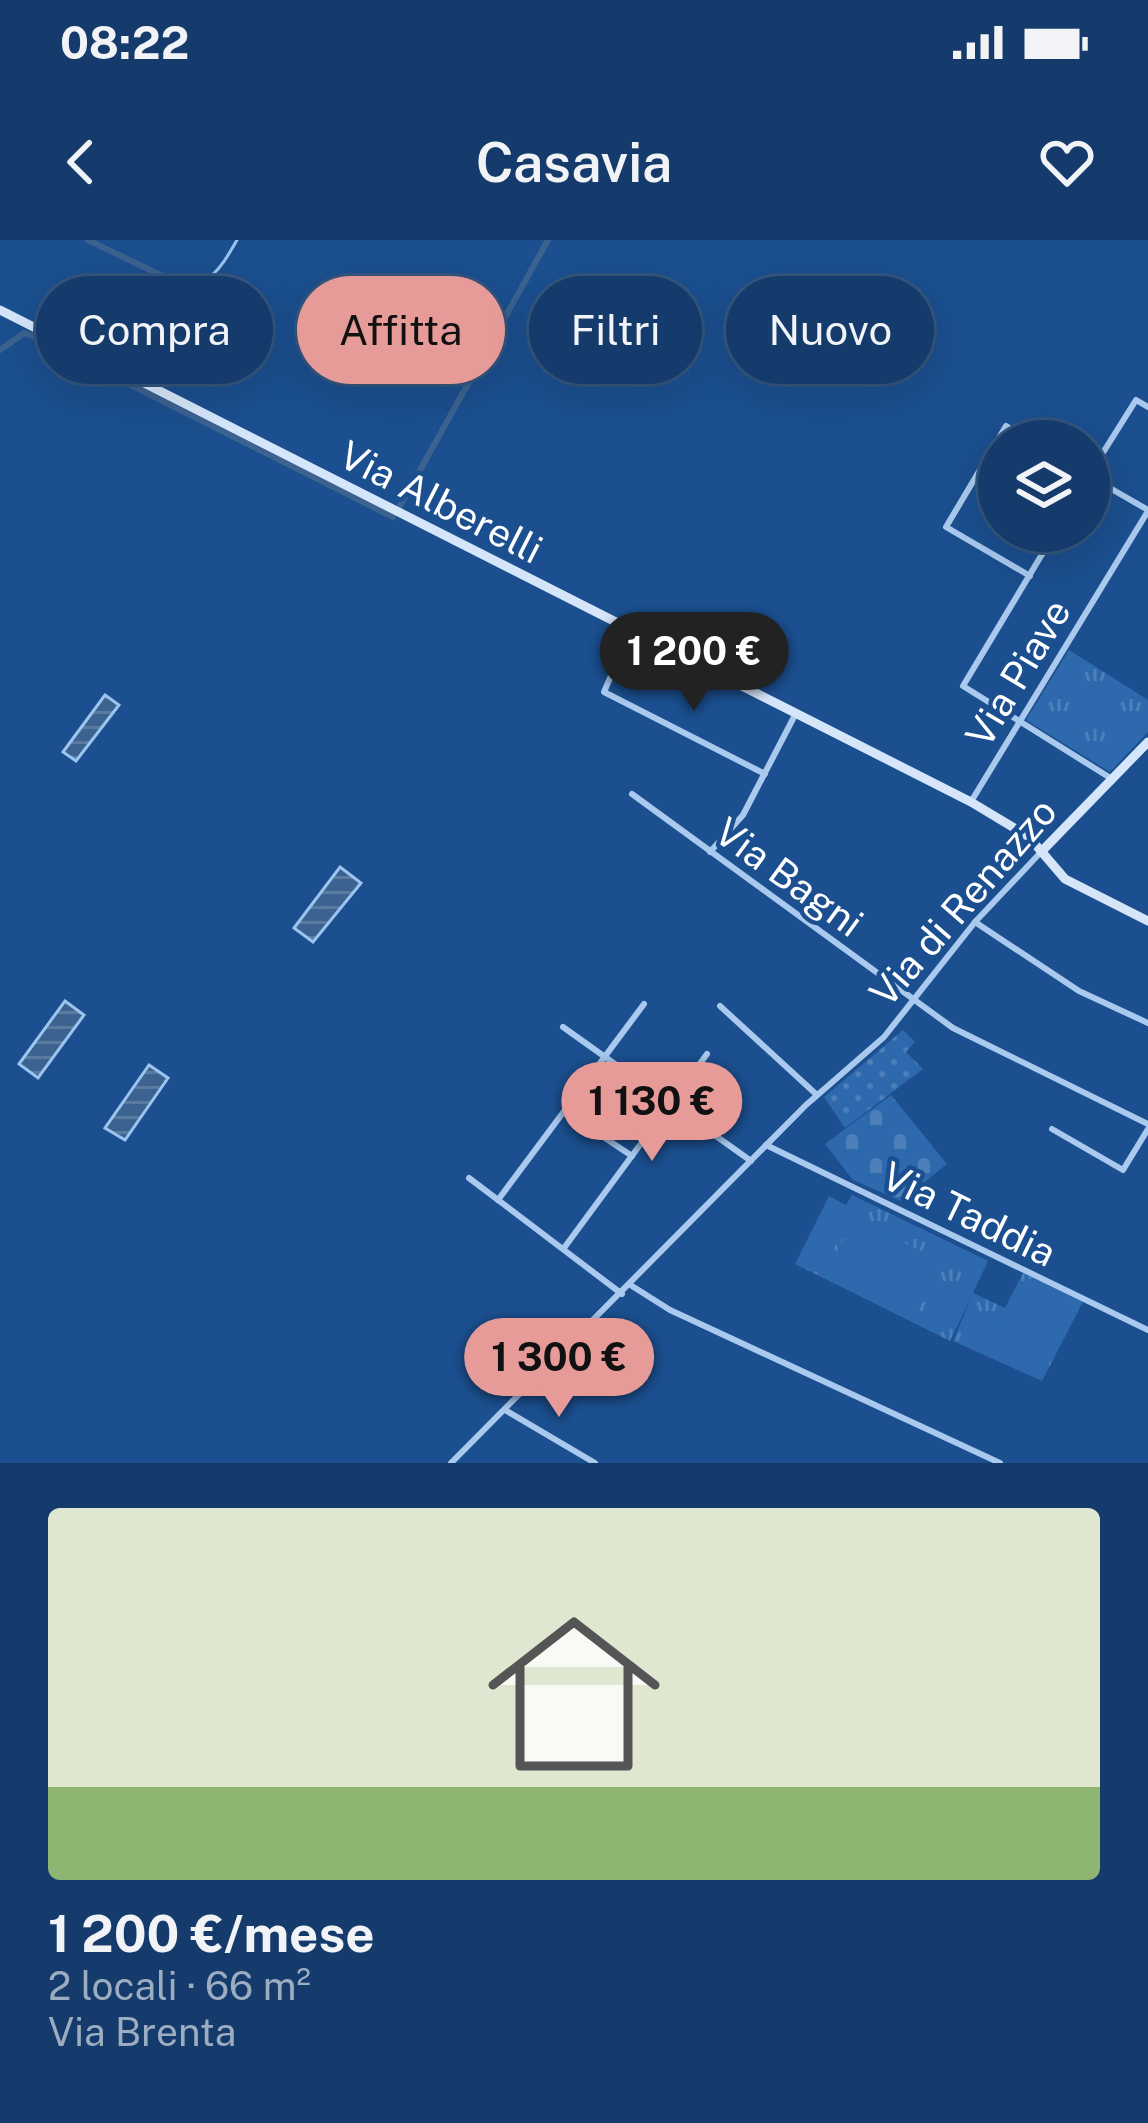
<!DOCTYPE html>
<html lang="it">
<head>
<meta charset="utf-8">
<style>
	:root { --surface:#143b6b; --page:#214673; --text:#f1f3f6; --muted:#9dadc1; --line:#33557e; --accent:#e69b98 }
	body { margin:0; font-family:"Public Sans",sans-serif; background:var(--page); color:var(--text); height:100vh; display:flex; flex-direction:column; font-size:45px; white-space:nowrap }
	* { box-sizing:border-box; margin:0 }
	p { font-size:39px; color:var(--muted) }
	.icon { flex:none; width:66px; height:66px; fill:none; stroke:currentColor; stroke-width:2; stroke-linecap:round; stroke-linejoin:round }
	.map { position:relative; height:1223px; overflow:hidden }
	.details { display:flex; flex-direction:column; background:var(--surface); flex:1 }
	.details>* { flex:none }
	.hud { position:absolute; left:36px; top:36px; width:1077px; height:108px; display:flex; gap:24px }
	.buttons { position:absolute; left:978px; top:180px; display:grid; gap:24px }
	.buttons a { display:grid; place-items:center; width:132px; height:132px; border-radius:50%; background:var(--surface); box-shadow:0 12px 48px #0002,0 0 0 3px var(--line); font-size:60px }
	.price { position:absolute; translate:-50% -102px; padding:0 27px; border-radius:42px; background:var(--accent); color:#111; font-size:39px; line-height:78px; filter:drop-shadow(0 3px 6px #0008) }
	.price::after { content:''; position:absolute; left:50%; top:72px; width:36px; height:27px; margin-left:-18px; background:inherit; clip-path:polygon(0 0,100% 0,50% 100%) }
	.price.on { background:#222; color:#fff }
	ul { padding:0; list-style:none }
	li { display:grid; align-content:center; gap:24px; height:636px; padding:0 48px }
	li span { display:grid; place-items:center; height:372px; border-radius:12px; color:#555 }
	li>.icon { margin-inline-start:auto }
	span .icon { width:216px; height:216px; fill:#fffc; stroke-width:1 }
	li b { font-size:51px }
	.tag { padding:0 42px; border-radius:54px; background:var(--surface); box-shadow:0 12px 48px #0002,0 0 0 3px var(--line); font-size:42px; line-height:108px }
	.tag.on { background:var(--accent); color:#111 }
	.status { display:flex; justify-content:space-between; align-items:center; height:84px; padding:0 60px; background:var(--surface); direction:ltr }
	.status svg { height:33px; fill:currentColor }
	header { display:flex; justify-content:space-between; align-items:center; height:156px; padding:0 48px; background:var(--surface); font-size:54px; font-weight:600 }
	.map>svg:first-child { display:block }
</style>
</head>
<body>
<div class="status"><b>08:22</b><svg viewBox="0 0 49 12"><path d="M0 12V9h3v3zM5 12V6h3v6zM10 12V3h3v9zM15 12V0h3v12zM26 1h20v11H26zM47 4h2v5h-2z"/></svg></div>
<header><svg class="icon" aria-label="back" viewBox="0 0 24 24"><path d="M15 5l-7 7 7 7"/></svg>Casavia<svg class="icon" aria-label="heart" viewBox="0 0 24 24"><path d="M12 20l-8-8c-3-5 5-10 8-4 3-6 11-1 8 4z"/></svg></header>
<div class="map">
<svg width="1148" height="1223" viewBox="0 0 1148 1223">
	<defs>
		<pattern id="grass-tufts" width="24" height="20" patternUnits="userSpaceOnUse" patternTransform="scale(3)"><rect width="24" height="20" fill="#2e69ad"/><path d="M3 7l-1-3M5 7V3M7 7l1-3M15 17l-1-3M17 17v-4M19 17l1-3" fill="none" stroke="#4d80b9"/></pattern>
		<pattern id="cemetery-stones" width="16" height="16" patternUnits="userSpaceOnUse" patternTransform="scale(3)"><rect width="16" height="16" fill="#2e69ad"/><path d="M2 7V4a2 2 0 0 1 4 0v3zM10 15v-3a2 2 0 0 1 4 0v3z" fill="#4d80b9"/></pattern>
		<pattern id="garden-dots" width="8" height="8" patternUnits="userSpaceOnUse" patternTransform="scale(3)"><rect width="8" height="8" fill="#2e69ad"/><path d="M2 2h.1M6 6h.1" fill="none" stroke="#4d80b9" stroke-width="1.8" stroke-linecap="round"/></pattern>
		<pattern id="water-rules" width="6" height="5" patternUnits="userSpaceOnUse" patternTransform="scale(3)"><rect width="6" height="5" fill="#3c6290"/><path d="M0 2.5h6" fill="none" stroke="#597aa1"/></pattern>
	</defs>
	<rect width="100%" height="100%" fill="#1b4f8f"/>
	<g fill="url(#grass-tufts)">
		<polygon points="1069,410 1148,460 1148,492 1110,532 1026,480"/>
		<polygon points="852,955 988,1021 973,1053 1005,1068 1023,1033 1083,1062 1042,1141 953,1101 972,1056 950,1101 795,1024 829,956 846,965"/>
	</g>
	<polygon fill="url(#cemetery-stones)" points="891,855 947,924 901,961 853,940 825,904"/>
	<g fill="#2e69ad">
		<polygon points="823,977 844,987 826,1025 805,1014"/>
		<polygon points="854,978 942,1021 914,1077 826,1034"/>
		<polygon points="1026,1037 1081,1063 1041,1139 988,1115"/>
	</g>
	<polygon fill="url(#garden-dots)" points="903,790 915,802 906,812 923,829 845,888 824,857"/>
	<g fill="url(#water-rules)" stroke="#9cc4f0" stroke-width="3">
		<polygon points="105,455 119,465 76,521 63,512"/>
		<polygon points="340,627 361,643 313,702 294,688"/>
		<polygon points="65,761 84,775 38,838 19,824"/>
		<polygon points="149,825 168,838 125,900 105,888"/>
	</g>
	<g fill="none" stroke-linecap="round" stroke-linejoin="round">
		<path stroke="#9cc4f0" stroke-width="3" d="M179 44C213 45 221 27 237 0"/>
		<g stroke="#3c6290" stroke-width="6">
			<polyline points="88,0 179,44"/>
			<polyline points="0,110 24,93 35,97 393,277"/>
			<polyline points="400,266 548,0"/>
		</g>
		<g stroke="#a9c9ee" stroke-width="6">
			<polyline points="1032,183 1062,201"/>
			<polyline points="988,215 999,221"/>
			<polyline points="1089,235 1136,160 1148,167"/>
			<polyline points="1089,236 1148,270"/>
			<polyline points="1056,291 963,446 1112,539"/>
			<polyline points="1030,336 946,287 1006,186 1031,201"/>
			<polyline points="630,392 604,452 765,534"/>
			<polyline points="632,554 953,788 1148,884"/>
			<polyline points="972,560 1148,271"/>
			<polyline points="710,612 743,575 795,475"/>
			<polyline points="975,682 1079,751 1148,783"/>
			<polyline points="720,766 817,855"/>
			<polyline points="563,787 751,921"/>
			<polyline points="566,872 632,916"/>
			<polyline points="1052,889 1123,930 1148,889"/>
			<polyline points="766,905 1148,1090"/>
			<polyline points="469,938 622,1054"/>
			<polyline points="498,960 644,764"/>
			<polyline points="564,1008 707,814"/>
			<polyline points="632,1046 670,1070 1000,1223"/>
			<polyline points="505,1170 595,1223"/>
			<polyline points="451,1223 806,865 884,797 975,682 1041,612"/>
		</g>
		<g stroke="#d6e6fa" stroke-width="9">
			<polyline points="0,70 971,562 1029,597 1065,639 1148,681"/>
			<polyline points="1041,612 1148,502"/>
		</g>
	</g>
	<g text-anchor="middle" stroke-width="9" stroke-linejoin="round" paint-order="stroke">
		<g font-size="39" fill="#fff" stroke="#1b4f8f">
			<text transform="translate(441 262) rotate(27)" y="14">Via Alberelli</text>
			<text transform="translate(1018 433) rotate(-59)" y="14">Via Piave</text>
			<text transform="translate(789 637) rotate(36)" y="14">Via Bagni</text>
			<text transform="translate(963 662) rotate(-49)" y="14">Via di Renazzo</text>
			<text transform="translate(969 974) rotate(26)" y="14">Via Taddia</text>
		</g>
	</g>
</svg>
<div class="buttons">
<a><svg class="icon" aria-label="layers" viewBox="0 0 24 24"><path d="M12 4l9 5-9 5-9-5zM3 14l9 5 9-5"/></svg></a>
</div>
<b class="price on" style="left:694px;top:474px">1 200 €</b>
<b class="price" style="left:652px;top:924px">1 130 €</b>
<b class="price" style="left:559px;top:1180px">1 300 €</b>
<div class="hud">
<a class="tag">Compra</a>
<a class="tag on">Affitta</a>
<a class="tag">Filtri</a>
<a class="tag">Nuovo</a>
</div>
</div>
<section class="details">
<ul>
<li><span style="background:linear-gradient(#dfe7d0 75%,#8fb573 0)"><svg class="icon" aria-label="home" viewBox="0 0 24 24"><path d="M3 11l9-7 9 7M6 9v11h12V9"/></svg></span><div><b>1 200 €/mese</b><p>2 locali · 66 m²</p><p>Via Brenta</p></div></li>
</ul>
</section>
</body>
</html>
